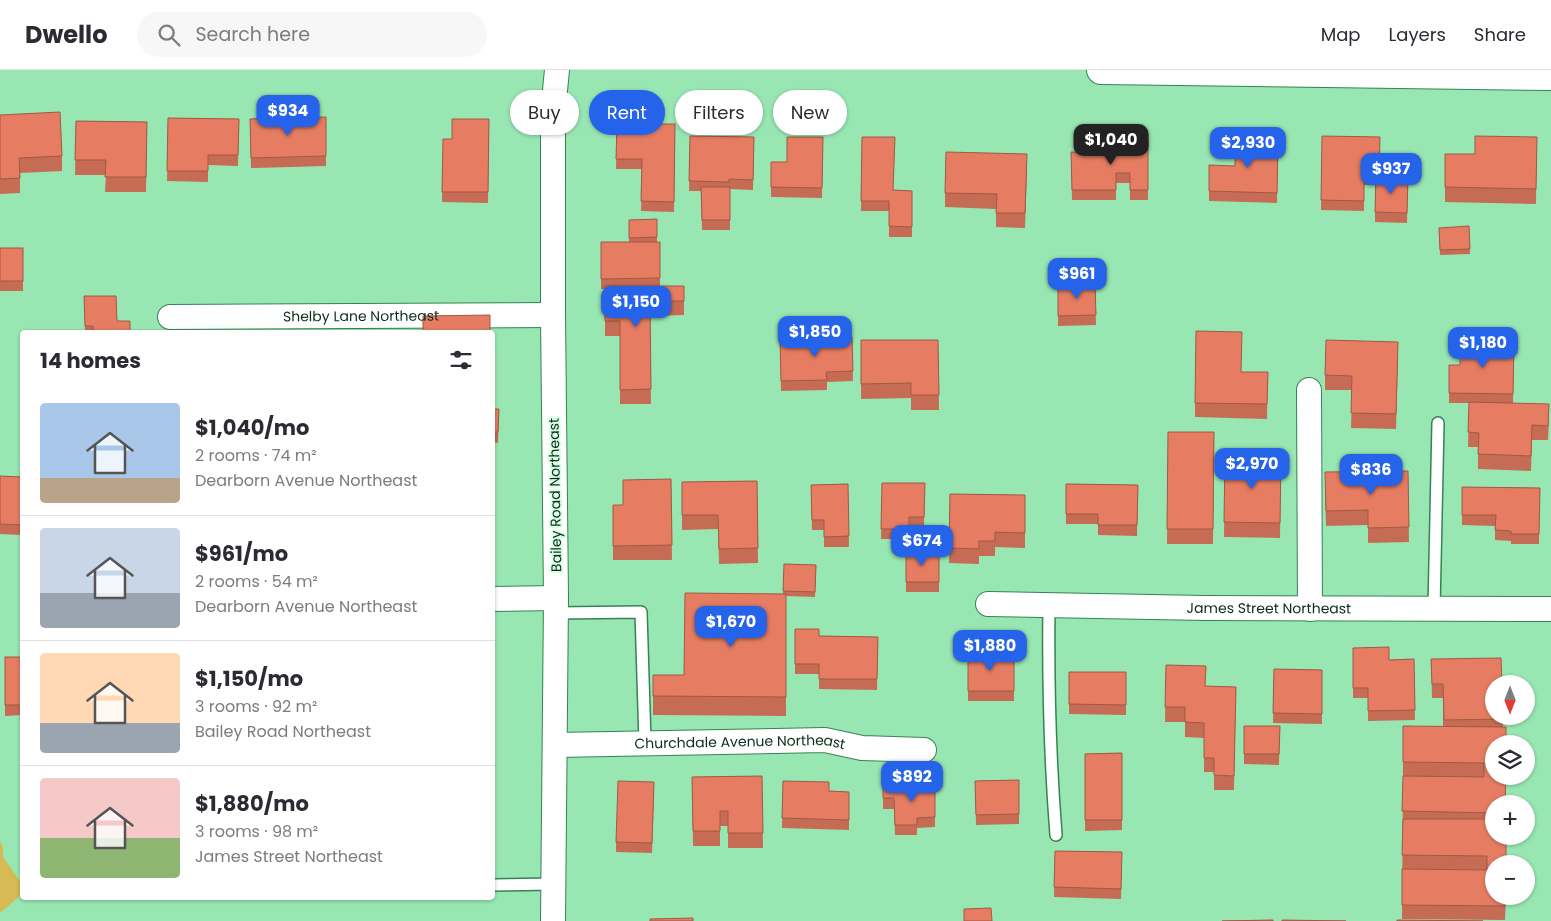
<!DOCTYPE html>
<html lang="en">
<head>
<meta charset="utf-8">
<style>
	:root { --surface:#fff; --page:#f7f7f7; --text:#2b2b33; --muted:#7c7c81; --line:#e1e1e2; --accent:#2563eb }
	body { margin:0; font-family:Poppins,sans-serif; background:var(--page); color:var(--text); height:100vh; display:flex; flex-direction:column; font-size:19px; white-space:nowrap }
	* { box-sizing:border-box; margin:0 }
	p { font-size:16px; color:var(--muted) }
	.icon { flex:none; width:28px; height:28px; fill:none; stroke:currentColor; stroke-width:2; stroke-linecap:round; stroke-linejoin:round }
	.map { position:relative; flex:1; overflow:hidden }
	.details { position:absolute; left:20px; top:260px; width:475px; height:570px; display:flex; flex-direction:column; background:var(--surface); border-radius:5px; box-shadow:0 1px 4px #0004 }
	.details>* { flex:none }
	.hud { position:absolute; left:510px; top:20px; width:475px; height:45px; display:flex; gap:10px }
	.needle { width:32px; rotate:180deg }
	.buttons { position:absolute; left:1485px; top:605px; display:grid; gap:10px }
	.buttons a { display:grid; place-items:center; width:50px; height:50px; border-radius:50%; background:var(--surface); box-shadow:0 1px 4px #0004; font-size:25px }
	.price { position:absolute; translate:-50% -42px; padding:0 11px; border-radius:10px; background:var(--accent); color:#fff; font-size:16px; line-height:32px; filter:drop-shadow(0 1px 2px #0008) }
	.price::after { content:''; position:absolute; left:50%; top:30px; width:15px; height:11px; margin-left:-8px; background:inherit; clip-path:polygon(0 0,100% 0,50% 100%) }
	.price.active { background:#222; color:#fff }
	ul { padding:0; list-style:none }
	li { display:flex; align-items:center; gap:15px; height:125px; padding:0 20px }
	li+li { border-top:1px solid var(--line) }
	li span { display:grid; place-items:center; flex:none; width:140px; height:100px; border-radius:5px; color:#555 }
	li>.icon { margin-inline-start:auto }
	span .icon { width:60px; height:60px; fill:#fffc; stroke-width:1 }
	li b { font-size:21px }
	h2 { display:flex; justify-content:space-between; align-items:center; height:60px; padding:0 20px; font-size:21px }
	.tag { padding:0 18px; border-radius:22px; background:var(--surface); box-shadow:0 1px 4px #0004; font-size:18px; line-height:45px }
	.tag.active { background:var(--accent); color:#fff }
	header { display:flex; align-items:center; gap:30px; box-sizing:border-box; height:70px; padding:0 25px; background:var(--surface); border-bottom:1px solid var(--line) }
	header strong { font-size:24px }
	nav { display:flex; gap:28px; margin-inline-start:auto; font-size:18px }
	.search { width:350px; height:45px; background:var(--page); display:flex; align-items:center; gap:12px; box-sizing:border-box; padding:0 18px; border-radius:28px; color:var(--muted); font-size:19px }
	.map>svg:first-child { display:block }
</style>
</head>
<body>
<header>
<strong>Dwello</strong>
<div class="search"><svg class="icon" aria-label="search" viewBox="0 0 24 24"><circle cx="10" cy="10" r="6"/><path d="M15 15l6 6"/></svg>Search here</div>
<nav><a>Map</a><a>Layers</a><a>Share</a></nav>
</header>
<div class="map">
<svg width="1551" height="851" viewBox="0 0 1551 851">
	<rect width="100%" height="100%" fill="#98e7b3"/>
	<polygon fill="#d6bb54" points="0,770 3,778 3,787 22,814 22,824 0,843"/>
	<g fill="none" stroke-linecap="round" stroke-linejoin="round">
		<g stroke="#348355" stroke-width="14">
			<g id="lane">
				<path d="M1049 536C1048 613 1050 689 1056 765"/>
				<polyline points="1434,539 1438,353"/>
				<polyline points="556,543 641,542 645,673"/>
				<polyline points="492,815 554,814"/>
			</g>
		</g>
		<g stroke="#348355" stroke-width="26">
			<g id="street">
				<path id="s1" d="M170 247 553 245"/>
				<polyline points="1309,320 1310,539"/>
				<polyline points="492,529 556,528"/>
				<path id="s2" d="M988 534 1205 538 1551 539"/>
				<path id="s3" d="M555 675 825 670 862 678 924 680"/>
				<polyline points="553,851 556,528 553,245 553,41 557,0"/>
			</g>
		</g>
		<g stroke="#348355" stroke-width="30">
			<polyline id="secondary" points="1101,0 1551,6"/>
		</g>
		<use href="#lane" stroke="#fff" stroke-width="11"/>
		<use href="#street" stroke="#fff" stroke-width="24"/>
		<use href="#secondary" stroke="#fff" stroke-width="28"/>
	</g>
	<g fill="#c66c55">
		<polygon points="0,45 62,86 62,101 20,103 20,123 0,124"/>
		<polygon points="326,47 326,96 251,98 250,49"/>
		<polygon points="168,48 239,49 238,96 208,95 208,112 167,111"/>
		<polygon points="489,49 488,133 442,132 443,69 452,69"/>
		<polygon points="76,51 147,52 146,122 105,122 106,105 75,105"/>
		<polygon points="617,54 675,54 674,142 641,141 642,99 616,99"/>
		<polygon points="690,66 754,67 753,120 730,119 730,160 702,160 701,121 689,121"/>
		<polygon points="1322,66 1380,67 1379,107 1408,108 1407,153 1375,152 1375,115 1364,115 1364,141 1321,140"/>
		<polygon points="823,67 822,128 771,127 771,92 787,92"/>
		<polygon points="862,67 894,120 912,121 912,167 889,167 889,141 861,141"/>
		<polygon points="1537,67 1536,134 1445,132 1445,84 1475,84"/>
		<polygon points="1148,70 1148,130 1130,130 1130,113 1116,113 1116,130 1072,130 1071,82 1102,82"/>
		<polygon points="1278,71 1277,133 1209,131 1209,95 1235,96"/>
		<polygon points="1027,99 1025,158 996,157 996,139 945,137 945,123"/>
		<polygon points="657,149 657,172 660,172 660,216 684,216 684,245 650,246 651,334 620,334 620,266 605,266 605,219 601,219 601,172 629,172 629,150"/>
		<polygon points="1469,156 1470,184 1440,185 1439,158"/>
		<rect x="0" y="178" width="23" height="43"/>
		<polygon points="1095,214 1096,255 1058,256 1058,215"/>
		<polygon points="84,226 117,251 130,262 85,262"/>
		<polygon points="852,267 853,311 827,312 827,320 781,321 780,269"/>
		<polygon points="861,270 938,270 939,340 911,340 911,328 861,329"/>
		<polygon points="1514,273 1513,333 1549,349 1548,370 1532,370 1531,401 1478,399 1478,377 1468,377 1469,333 1449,333 1449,295 1460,295"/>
		<polygon points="1398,287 1396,359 1351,358 1352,320 1325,320 1325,305"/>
		<polygon points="1268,302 1267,349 1195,347 1195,333"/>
		<polygon points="492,339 499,339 498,373 492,372"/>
		<polygon points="1168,362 1214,362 1213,474 1167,474"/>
		<polygon points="1225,387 1281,388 1280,468 1224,467"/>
		<polygon points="1408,401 1409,472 1368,473 1368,455 1326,456 1325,417"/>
		<polygon points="0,406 22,407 22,465 0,464"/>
		<polygon points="671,409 672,490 613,490 613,435 623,435"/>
		<polygon points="757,411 758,493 719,494 718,459 682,460 682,412"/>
		<polygon points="882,413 925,413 924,457 909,457 909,469 881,469"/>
		<polygon points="848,414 849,477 824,477 824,460 812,460 811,415"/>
		<polygon points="1066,414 1138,415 1137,466 1098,465 1098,454 1066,454"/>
		<polygon points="1462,417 1540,418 1539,474 1511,474 1511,471 1495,470 1495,456 1462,455"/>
		<polygon points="950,424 1025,425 1025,478 995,477 995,486 979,486 979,494 949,493"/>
		<polygon points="906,481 939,482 939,522 906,522"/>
		<polygon points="784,494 816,495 815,527 786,526 786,646 653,645 653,605 684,605 783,524"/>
		<polygon points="795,559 819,566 878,567 877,620 819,619 819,604 795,604"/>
		<polygon points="968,577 988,587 1014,587 1014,631 968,631"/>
		<polygon points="1353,578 1389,590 1414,589 1415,650 1368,651 1368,628 1353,628"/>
		<polygon points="5,587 22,587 22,645 5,646"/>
		<polygon points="1431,589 1503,646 1503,657 1494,734 1494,766 1506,826 1505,850 1402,849 1403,692 1443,656 1443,628 1432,628"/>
		<polygon points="1166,595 1206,616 1236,617 1234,720 1214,720 1214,702 1204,702 1204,668 1185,667 1185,652 1165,652"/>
		<polygon points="1274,599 1322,600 1322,654 1273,653"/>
		<polygon points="1069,602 1126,602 1126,645 1069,644"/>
		<polygon points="1244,656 1280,656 1279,695 1244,694"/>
		<polygon points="1122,683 1122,760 1085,761 1085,684"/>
		<polygon points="762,706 763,778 728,778 728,756 720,756 720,776 693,776 692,707"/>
		<polygon points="1019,710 1019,754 976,755 975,711"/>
		<polygon points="783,711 829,721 849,722 849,760 782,758"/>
		<polygon points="935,716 935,757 917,758 917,765 895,765 894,739 883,739 883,717"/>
		<polygon points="654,722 652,783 616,782 616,772"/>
		<polygon points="1055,781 1122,782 1121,829 1054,827"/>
	</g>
	<g fill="#e67d63" stroke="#a15845">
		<polygon points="60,42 62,86 19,88 20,108 0,109 0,45"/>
		<polygon points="326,47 326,86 251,88 250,49"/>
		<polygon points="168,48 239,49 238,85 208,85 208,101 167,101"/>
		<polygon points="452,49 489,49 488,122 442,122 443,69 452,69"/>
		<polygon points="76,51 147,52 146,107 105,107 106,90 75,90"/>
		<polygon points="617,54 675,54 674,132 641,131 642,89 616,89"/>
		<polygon points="690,66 754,67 753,110 729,109 729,112 689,111"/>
		<polygon points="1322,66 1380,67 1379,105 1364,105 1364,131 1321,130"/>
		<polygon points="1475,66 1537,67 1536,119 1445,117 1445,84 1475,84"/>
		<polygon points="787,67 823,67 822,118 771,117 771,92 787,92"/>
		<polygon points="862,67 895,67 893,120 912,121 912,157 889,156 889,131 861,131"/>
		<polygon points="1102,70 1148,70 1148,120 1130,120 1130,103 1116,103 1116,120 1072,120 1071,82 1102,82"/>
		<polygon points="1235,70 1278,71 1277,123 1209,121 1209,95 1235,96"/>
		<polygon points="946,82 1027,84 1025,143 996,143 997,124 945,123"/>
		<polygon points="1376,107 1408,108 1407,143 1375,142"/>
		<polygon points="701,117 730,117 730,150 702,150"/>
		<polygon points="657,149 657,167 629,168 629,150"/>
		<polygon points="1469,156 1470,179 1440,180 1439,158"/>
		<polygon points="601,172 660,172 660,208 601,209"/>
		<rect x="0" y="178" width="23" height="33"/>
		<polygon points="1095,214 1096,245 1058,246 1058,215"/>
		<polygon points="605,216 684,216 684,231 650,231 651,319 620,320 620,251 605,251"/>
		<polygon points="84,226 116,226 117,251 130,251 130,262 93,262 93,256 85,256"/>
		<polygon points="490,245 490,262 423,262 423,246"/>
		<polygon points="1196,261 1242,262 1241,302 1268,302 1267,334 1195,333"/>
		<polygon points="852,267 853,301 826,302 827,310 781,311 780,269"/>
		<polygon points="861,270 938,270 939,325 911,325 911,313 861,314"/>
		<polygon points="1326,270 1398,272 1396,344 1351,343 1352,306 1325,305"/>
		<polygon points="1460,272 1514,273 1513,324 1449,323 1449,295 1460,295"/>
		<polygon points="1469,332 1549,334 1548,356 1532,355 1531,386 1478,384 1479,363 1468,362"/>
		<polygon points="492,339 499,339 498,362 492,362"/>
		<polygon points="1168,362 1214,362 1213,459 1167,459"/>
		<polygon points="1225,387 1281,388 1280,453 1224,452"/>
		<polygon points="1408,401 1409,457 1368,458 1368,440 1326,441 1325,402"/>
		<polygon points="0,406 22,407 22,455 0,454"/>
		<polygon points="671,409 672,475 613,476 613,435 623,435 623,410"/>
		<polygon points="757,411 758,478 719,479 718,445 682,445 682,412"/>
		<polygon points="882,413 925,413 924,447 909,447 909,459 881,459"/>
		<polygon points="848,414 849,466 824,467 824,450 812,450 811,415"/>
		<polygon points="1066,414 1138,415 1137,455 1098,455 1098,444 1066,444"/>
		<polygon points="1462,417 1540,418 1539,464 1511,464 1511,461 1495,460 1496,445 1462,445"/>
		<polygon points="950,424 1025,425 1025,463 995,462 995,471 979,471 979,479 949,478"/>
		<polygon points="906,481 939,482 939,512 906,512"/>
		<polygon points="784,494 816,495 815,522 783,521"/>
		<polygon points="685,523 786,524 786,627 653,626 653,605 684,605"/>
		<polygon points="795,559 819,559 819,566 878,567 877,609 819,609 819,594 795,594"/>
		<polygon points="968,577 988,577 988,587 1014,587 1014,621 968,621"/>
		<polygon points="1389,577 1389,590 1414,589 1415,640 1368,641 1368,618 1353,618 1353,578"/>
		<rect x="5" y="587" width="17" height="48"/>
		<polygon points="1501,588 1502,614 1494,614 1494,646 1503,646 1503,649 1444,650 1443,614 1432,614 1431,589"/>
		<polygon points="1166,595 1206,596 1205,616 1236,617 1234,706 1214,705 1214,688 1204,688 1204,653 1185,652 1185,637 1165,637"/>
		<polygon points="1274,599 1322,600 1322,644 1273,643"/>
		<polygon points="1069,602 1126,602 1126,635 1069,634"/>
		<polygon points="1244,656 1280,656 1279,684 1244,684"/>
		<polygon points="1403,656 1506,657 1506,674 1494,674 1494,706 1506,706 1505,734 1494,734 1494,743 1402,741 1403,706 1484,707 1484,693 1403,692"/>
		<polygon points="1122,683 1122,750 1085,750 1085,684"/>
		<polygon points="762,706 763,763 728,763 728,741 720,741 720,761 693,761 692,707"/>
		<polygon points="1019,710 1019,744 976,745 975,711"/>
		<polygon points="618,711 654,712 652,773 616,772"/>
		<polygon points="783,711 829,712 829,721 849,722 849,750 782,748"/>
		<polygon points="935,716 935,747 917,748 917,755 895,755 894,728 883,728 883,717"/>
		<polygon points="1403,749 1494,749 1494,766 1506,766 1506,794 1494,794 1494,826 1505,826 1505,836 1402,835 1402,799 1487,800 1487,786 1402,785"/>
		<polygon points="1055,781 1122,782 1121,819 1054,817"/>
		<polygon points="991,838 992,851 964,851 964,839"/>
		<polygon points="693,848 693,851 650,851 650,849"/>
		<polygon points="1273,850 1273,851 1222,851"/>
		<polygon points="1282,850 1346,851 1282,851"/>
		<polygon points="1397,850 1483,851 1397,851"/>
	</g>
	<g text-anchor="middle" stroke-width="4" stroke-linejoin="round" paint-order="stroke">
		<g font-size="14" fill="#0c2d1a" stroke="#d8fee3">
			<text dy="5" stroke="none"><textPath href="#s1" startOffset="191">Shelby Lane Northeast</textPath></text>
			<text transform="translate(555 425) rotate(-91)" y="5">Bailey Road Northeast</text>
			<text dy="5" stroke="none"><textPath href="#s2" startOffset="281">James Street Northeast</textPath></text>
			<text dy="5" stroke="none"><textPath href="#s3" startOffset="185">Churchdale Avenue Northeast</textPath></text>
		</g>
	</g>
</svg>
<div class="buttons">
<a><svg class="needle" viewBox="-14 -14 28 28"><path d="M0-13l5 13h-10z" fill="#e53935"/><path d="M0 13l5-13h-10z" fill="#7c7c81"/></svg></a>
<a><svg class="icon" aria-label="layers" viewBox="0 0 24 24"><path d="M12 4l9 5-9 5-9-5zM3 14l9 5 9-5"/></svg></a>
<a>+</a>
<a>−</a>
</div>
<b class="price" style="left:288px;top:67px">$934</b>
<b class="price active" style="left:1111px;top:96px">$1,040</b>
<b class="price" style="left:1248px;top:99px">$2,930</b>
<b class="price" style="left:1391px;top:125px">$937</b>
<b class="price" style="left:1077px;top:230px">$961</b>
<b class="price" style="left:636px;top:258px">$1,150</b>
<b class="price" style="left:815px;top:288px">$1,850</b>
<b class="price" style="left:1483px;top:299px">$1,180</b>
<b class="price" style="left:1252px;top:420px">$2,970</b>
<b class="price" style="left:1371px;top:426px">$836</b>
<b class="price" style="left:922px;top:497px">$674</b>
<b class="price" style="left:731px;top:578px">$1,670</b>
<b class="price" style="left:990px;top:602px">$1,880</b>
<b class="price" style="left:912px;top:733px">$892</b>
<div class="hud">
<a class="tag">Buy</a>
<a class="tag active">Rent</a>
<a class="tag">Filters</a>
<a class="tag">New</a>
</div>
<section class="details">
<h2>14 homes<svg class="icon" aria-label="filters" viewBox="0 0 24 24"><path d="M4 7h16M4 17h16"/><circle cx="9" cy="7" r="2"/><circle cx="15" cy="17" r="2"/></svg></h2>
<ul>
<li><span style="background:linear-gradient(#a9c7e8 75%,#b9a48a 0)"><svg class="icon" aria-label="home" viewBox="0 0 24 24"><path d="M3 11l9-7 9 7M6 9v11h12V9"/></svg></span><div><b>$1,040/mo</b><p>2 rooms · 74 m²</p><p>Dearborn Avenue Northeast</p></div></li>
<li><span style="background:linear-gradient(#c9d6e8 65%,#9aa5b1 0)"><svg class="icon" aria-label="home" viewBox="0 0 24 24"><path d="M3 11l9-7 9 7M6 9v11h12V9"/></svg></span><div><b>$961/mo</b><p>2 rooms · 54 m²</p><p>Dearborn Avenue Northeast</p></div></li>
<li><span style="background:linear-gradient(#ffd9b3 70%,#9aa5b1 0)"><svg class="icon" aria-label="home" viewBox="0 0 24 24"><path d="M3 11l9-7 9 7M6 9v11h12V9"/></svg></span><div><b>$1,150/mo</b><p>3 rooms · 92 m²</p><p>Bailey Road Northeast</p></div></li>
<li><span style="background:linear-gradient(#f6c9c9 60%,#8fb573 0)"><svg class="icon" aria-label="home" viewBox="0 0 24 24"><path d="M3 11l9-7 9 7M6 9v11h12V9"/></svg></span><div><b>$1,880/mo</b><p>3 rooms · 98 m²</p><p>James Street Northeast</p></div></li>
</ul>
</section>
</div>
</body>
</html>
